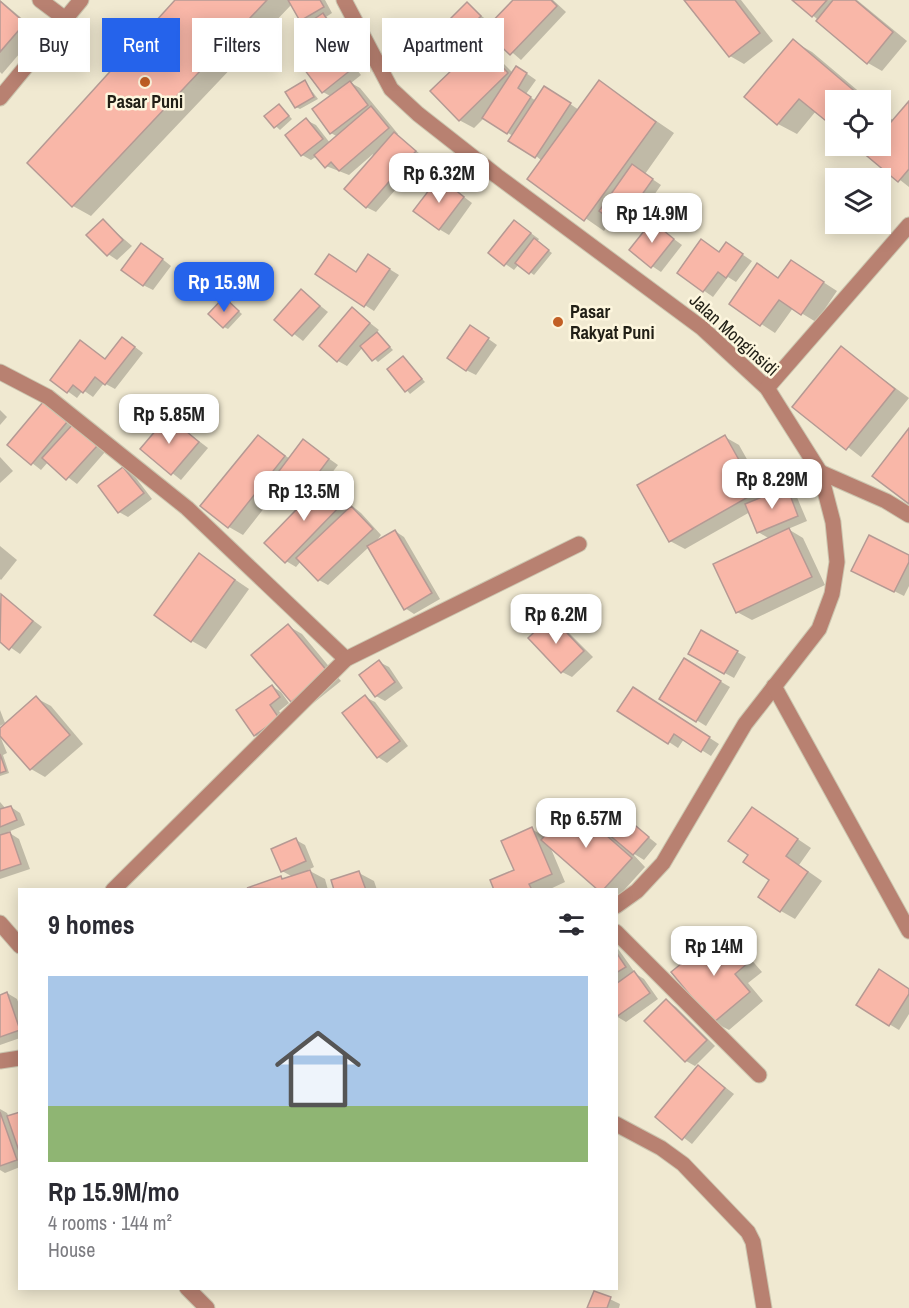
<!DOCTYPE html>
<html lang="en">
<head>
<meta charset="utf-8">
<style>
	:root { --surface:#fff; --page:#f7f7f7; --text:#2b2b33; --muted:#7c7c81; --line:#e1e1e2; --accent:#2563eb }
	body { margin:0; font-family:"Archivo Narrow",sans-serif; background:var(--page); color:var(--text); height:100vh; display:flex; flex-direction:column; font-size:22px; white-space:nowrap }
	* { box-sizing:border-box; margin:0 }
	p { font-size:20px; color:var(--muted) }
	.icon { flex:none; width:33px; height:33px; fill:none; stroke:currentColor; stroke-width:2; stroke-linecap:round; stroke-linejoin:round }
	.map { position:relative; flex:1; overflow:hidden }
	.panel { position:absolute; left:18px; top:888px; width:600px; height:402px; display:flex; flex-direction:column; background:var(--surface); border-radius:0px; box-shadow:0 3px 15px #0003 }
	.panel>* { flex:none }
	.guide { position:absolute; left:18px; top:18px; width:600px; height:54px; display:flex; gap:12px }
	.buttons { position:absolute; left:825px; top:90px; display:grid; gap:12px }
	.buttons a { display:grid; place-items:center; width:66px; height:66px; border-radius:0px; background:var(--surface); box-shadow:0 3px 15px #0003; font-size:30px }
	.price { position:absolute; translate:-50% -51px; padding:0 14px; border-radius:12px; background:#fff; color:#222; font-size:20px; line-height:39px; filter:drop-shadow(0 2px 3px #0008) }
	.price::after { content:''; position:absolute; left:50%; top:36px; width:18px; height:14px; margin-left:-9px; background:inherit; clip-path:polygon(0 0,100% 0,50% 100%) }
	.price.current { background:var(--accent); color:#fff }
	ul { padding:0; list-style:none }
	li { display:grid; align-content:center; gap:12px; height:318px; padding:0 30px }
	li+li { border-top:2px solid var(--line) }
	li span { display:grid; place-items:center; height:186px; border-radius:0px; color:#555 }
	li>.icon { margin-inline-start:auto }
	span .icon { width:108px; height:108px; fill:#fffc; stroke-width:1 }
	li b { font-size:26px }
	h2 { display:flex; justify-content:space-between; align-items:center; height:72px; padding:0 30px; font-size:26px }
	.pill { padding:0 21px; border-radius:0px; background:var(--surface); box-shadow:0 3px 15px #0003; font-size:21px; line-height:54px }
	.pill.current { background:var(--accent); color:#fff }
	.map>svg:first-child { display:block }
</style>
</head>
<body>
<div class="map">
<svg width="909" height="1308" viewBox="0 0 909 1308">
	<rect width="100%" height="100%" fill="#f0e9d1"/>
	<g fill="#0003">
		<polygon points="0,0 38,32 2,74 0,72"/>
		<polygon points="177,0 325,0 332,13 326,17 333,21 343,37 332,44 340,49 361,75 351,83 360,88 398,134 396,135 424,157 376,212 366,207 373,154 349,175 326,166 317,156 311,160 302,155 306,120 316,125 330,143 338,137 331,133 332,97 323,92 317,54 307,49 309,24 301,20 292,4 91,216 73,206"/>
		<polygon points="515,0 553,0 566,12 521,60 486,30"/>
		<polygon points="686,0 741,0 773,41 744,64 730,56"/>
		<polygon points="795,0 857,0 907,41 882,71 868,63"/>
		<polygon points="467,4 489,22 447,65 425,47"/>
		<polygon points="793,41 812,52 869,100 836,100 816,111 797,134 778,124"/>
		<polygon points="480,45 494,54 513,73 526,73 536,80 526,94 536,101 554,93 579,110 599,82 674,133 645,174 661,185 630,230 612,219 604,231 529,179 542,161 513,136 484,118 474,128 459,120"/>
		<polygon points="305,82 318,99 300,109 296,107"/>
		<polygon points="909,103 909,187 857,146 880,146 880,110 894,121"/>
		<polygon points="279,105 292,119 280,130 266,117"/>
		<polygon points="448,185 472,203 449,235 439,229"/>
		<polygon points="103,221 132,246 117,260 108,254"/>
		<polygon points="514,221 539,239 537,242 552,253 534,275 519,264 514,270 490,253"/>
		<polygon points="652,223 682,245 661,272 652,266"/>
		<polygon points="727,244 752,261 736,282 728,277 713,297 679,273 720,253"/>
		<polygon points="151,250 171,266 153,290 143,285"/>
		<polygon points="378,262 399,275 374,311 317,274 357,274"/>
		<polygon points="792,262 837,291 816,322 793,308 775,333 731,304 758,265 780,279"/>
		<polygon points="302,291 328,312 303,341 276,320"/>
		<polygon points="224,299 242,314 228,329 224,327"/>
		<polygon points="352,309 379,330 376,333 393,350 378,362 363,347 347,366 338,361"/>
		<polygon points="480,333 497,345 476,375 466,370"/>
		<polygon points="131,344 143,353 115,389 104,383 93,397 83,390 77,398 52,380 106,360"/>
		<polygon points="841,348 909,398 861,457 794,406"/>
		<polygon points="403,358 425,382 410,394 389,369"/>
		<polygon points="43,404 105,452 77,484 48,462 41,470 9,445"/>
		<polygon points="0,410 7,417 0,425"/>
		<polygon points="169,418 208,448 181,480 142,449"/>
		<polygon points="258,436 290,459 304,441 338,465 324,483 361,513 381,535 375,543 395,531 404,537 440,599 414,614 405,608 369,547 328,585 319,580 301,561 296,567 286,561 310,498 283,484 243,535 229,527"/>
		<polygon points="725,437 739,445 768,497 787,489 796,495 807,521 788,529 803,538 825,585 752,620 737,612 770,539 758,532 750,512 685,549 670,541"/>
		<polygon points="0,457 13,471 0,483"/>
		<polygon points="123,469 133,474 152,499 128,517 119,512"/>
		<polygon points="0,546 17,560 1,580 0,579"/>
		<polygon points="199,555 249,589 206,649 192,641"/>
		<polygon points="909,557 909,586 904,596 862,575"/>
		<polygon points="1,596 42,627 20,654 0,640"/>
		<polygon points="551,618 560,624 593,657 572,677 562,672"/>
		<polygon points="288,626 302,634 341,681 306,709 292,701 253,655"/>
		<polygon points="702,632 746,657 734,678 690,654"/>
		<polygon points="684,660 730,687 706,726 661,698"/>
		<polygon points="379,662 389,667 403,688 385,701 376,696"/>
		<polygon points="272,686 281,692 289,703 279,711 288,723 265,740 255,735"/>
		<polygon points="642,694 719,744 711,756 684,739 678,748 669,742"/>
		<polygon points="365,697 375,702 408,746 387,763 378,757"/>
		<polygon points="36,698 51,706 83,744 45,777 31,769 0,734 0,730"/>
		<polygon points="0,710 5,723 0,726"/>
		<polygon points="0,736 7,753 3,755 9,773 0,776"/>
		<polygon points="604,801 657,844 644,860 631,852 645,867 616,899 616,890 600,890 549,844 565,882 548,890 496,890 516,871 531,829 546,837 572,807 590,818"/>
		<polygon points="0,802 6,809 11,807 20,813 25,825 8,832 19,839 30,869 0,879"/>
		<polygon points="753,809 811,848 799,865 822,881 795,919 781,911 772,880 750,855"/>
		<polygon points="296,840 305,845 314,867 308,870 325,879 328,890 249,890 280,877 285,880 293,877 282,871"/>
		<polygon points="359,873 374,881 377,890 336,890"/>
		<polygon points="721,932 735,941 762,972 748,983 763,1001 729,1030 714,1022"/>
		<polygon points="616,946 636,974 644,979 658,999 626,1022 616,1016"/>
		<polygon points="909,990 909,1014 899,1030 889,1024"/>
		<polygon points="7,993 17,999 20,1007 20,1038 0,1045 0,996"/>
		<polygon points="667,1001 676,1007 715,1046 695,1066 686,1061"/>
		<polygon points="699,1067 734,1094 692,1144 657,1117"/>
		<polygon points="0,1109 7,1113 9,1117 20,1114 20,1167 5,1173 0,1170"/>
		<polygon points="595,1292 620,1304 619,1308 589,1308"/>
	</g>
	<g fill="#f9b7a8" stroke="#b59a94" stroke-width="1.5">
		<polygon points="175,0 267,0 72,207 27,163"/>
		<polygon points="288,0 320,0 324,7 300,21"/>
		<polygon points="513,0 551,0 557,6 510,55 484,30"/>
		<polygon points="684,0 735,0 760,33 729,57"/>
		<polygon points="792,0 827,0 812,17"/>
		<polygon points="833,0 855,0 893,32 867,64 816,21"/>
		<polygon points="0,1 25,23 0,52"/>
		<polygon points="467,2 481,16 436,61 422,47"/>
		<polygon points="323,13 335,32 306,50 295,32"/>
		<polygon points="793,39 865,100 836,100 836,129 799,99 777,125 744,97"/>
		<polygon points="331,42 352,69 322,93 301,65"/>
		<polygon points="480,43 508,73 459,121 430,91"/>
		<polygon points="516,66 527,73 518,88 531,97 507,134 482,118"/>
		<polygon points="305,80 314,97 295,108 285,92"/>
		<polygon points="599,80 656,122 584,221 527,179"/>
		<polygon points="350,81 368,105 330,134 312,109"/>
		<polygon points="544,86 571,103 535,158 508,141"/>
		<polygon points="909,101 909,169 898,182 855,146 880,146 880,113 891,122"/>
		<polygon points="279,104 289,116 274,128 264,116"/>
		<polygon points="371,106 389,128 339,171 331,162 325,168 314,155"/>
		<polygon points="306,118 323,139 301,156 285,135"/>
		<polygon points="394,132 416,151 366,208 344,189"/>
		<polygon points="632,164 653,179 620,226 599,211"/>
		<polygon points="439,177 464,197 439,230 413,211"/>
		<polygon points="103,219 123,240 107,256 86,235"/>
		<polygon points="514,220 531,233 504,266 488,253"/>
		<polygon points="652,221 674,239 651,268 629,250"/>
		<polygon points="534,238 549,250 529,274 515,263"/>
		<polygon points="701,239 719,252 726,242 743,254 726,278 718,272 703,292 677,273"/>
		<polygon points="141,243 163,259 143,286 121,270"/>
		<polygon points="329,254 356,272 368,254 390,269 364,307 315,274"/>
		<polygon points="791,260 824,282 801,315 779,300 760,326 729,304 757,263 778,278"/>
		<polygon points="301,289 320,306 292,336 274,320"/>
		<polygon points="224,297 239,311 223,328 208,314"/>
		<polygon points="352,307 370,323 337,362 319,346"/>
		<polygon points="470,325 489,338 466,371 447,358"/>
		<polygon points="377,332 390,347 372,361 360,346"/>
		<polygon points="122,337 135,347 105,385 95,377 83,393 73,385 67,393 50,380 80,340 105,359"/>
		<polygon points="841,346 895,389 846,450 792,407"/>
		<polygon points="403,356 422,379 405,392 387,369"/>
		<polygon points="43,402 67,422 31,465 7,445"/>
		<polygon points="168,416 199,442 171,475 140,449"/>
		<polygon points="73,424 97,446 66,480 42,458"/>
		<polygon points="909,428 909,504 872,476"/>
		<polygon points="258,435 285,456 228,528 200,506"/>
		<polygon points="725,435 757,492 669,542 637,485"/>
		<polygon points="303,439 329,459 302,495 292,487 289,490 273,479"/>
		<polygon points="123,467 144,493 118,513 98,486"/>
		<polygon points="324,481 345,501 285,563 264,543"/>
		<polygon points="787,487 798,516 757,533 745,504"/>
		<polygon points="351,506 373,529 318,581 296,558"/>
		<polygon points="789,528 812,577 736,613 713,564"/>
		<polygon points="395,530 432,593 404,610 367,546"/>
		<polygon points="869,535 909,555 909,562 894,592 851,571"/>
		<polygon points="199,553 235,580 191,642 154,615"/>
		<polygon points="1,594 33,621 9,650 0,642"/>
		<polygon points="551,616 584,651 561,673 528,638"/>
		<polygon points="288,624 328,672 291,702 251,655"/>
		<polygon points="701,630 738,651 724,674 688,654"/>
		<polygon points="684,658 721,681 696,722 659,699"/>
		<polygon points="379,660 395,682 375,697 359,675"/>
		<polygon points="272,685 280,697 270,705 279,718 254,736 236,710"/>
		<polygon points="633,687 710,737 701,752 674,734 668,744 617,711"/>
		<polygon points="365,695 400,741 377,758 342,713"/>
		<polygon points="36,696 70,735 30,770 0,736 0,728"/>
		<polygon points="0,754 6,771 0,773"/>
		<polygon points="604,799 649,837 633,855 588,817"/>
		<polygon points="572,805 632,858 603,890 598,890 541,840"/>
		<polygon points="11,806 17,820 0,827 0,809"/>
		<polygon points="752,807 798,839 786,856 808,872 780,912 758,897 769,880 743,862 748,855 728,841"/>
		<polygon points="532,827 552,874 529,884 532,890 494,890 490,880 514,870 501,841"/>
		<polygon points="10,832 21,864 0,871 0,835"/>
		<polygon points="296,838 306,861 281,872 271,849"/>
		<polygon points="310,870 318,890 247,888 281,876 282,879"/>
		<polygon points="359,871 366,890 334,890 331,880"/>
		<polygon points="721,931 748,963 735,974 750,992 713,1023 671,972"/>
		<polygon points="616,952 626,967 616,973"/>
		<polygon points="879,969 909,989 909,994 889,1026 856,1005"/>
		<polygon points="634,971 650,993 616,1017 616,984"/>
		<polygon points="7,992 20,1030 0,1037 0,995"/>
		<polygon points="666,999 707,1040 685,1062 644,1021"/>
		<polygon points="698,1065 725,1088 682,1140 655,1117"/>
		<polygon points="0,1112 17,1160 0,1166"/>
		<polygon points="20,1112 20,1154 7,1116"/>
		<polygon points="594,1291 611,1297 607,1308 587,1308"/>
	</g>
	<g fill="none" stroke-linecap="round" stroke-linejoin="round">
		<g stroke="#cbc5af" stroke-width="17">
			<g id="minor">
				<polyline points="40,0 64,18"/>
				<polyline points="344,0 391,89 418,114 497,176 702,328 767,388 820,472 833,522 837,562 832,594 819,629 745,724 663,863 637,891 616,906"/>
				<polyline points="0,98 81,0"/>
				<polyline points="0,372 48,397 187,508 346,659"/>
				<polyline points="767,388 909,225"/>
				<polyline points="820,472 886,501 909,515"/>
				<polyline points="774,686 909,931"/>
				<polyline points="113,890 346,659 579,544"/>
				<polyline points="0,923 20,946"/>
				<polyline points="616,932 759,1075"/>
				<polyline points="0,1061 20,1058"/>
				<polyline points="616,1124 661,1148 683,1164 748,1232 753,1242 764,1308"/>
				<polyline points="187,1288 207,1308"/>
			</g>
		</g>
		<use href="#minor" stroke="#b88171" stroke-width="15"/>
	</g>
	<g fill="#c25f25" stroke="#fdf6de" stroke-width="2">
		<circle cx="145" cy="82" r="6"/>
		<circle cx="558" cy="322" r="6"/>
	</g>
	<g text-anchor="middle" stroke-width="5" stroke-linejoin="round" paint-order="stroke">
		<g font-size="18" font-weight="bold" fill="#211f16" stroke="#fdf6de">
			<text x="145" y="108">Pasar Puni</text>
			<text x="570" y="318" text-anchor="start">Pasar<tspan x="570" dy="21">Rakyat Puni</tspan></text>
		</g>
		<g font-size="18" fill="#211f16" stroke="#fdf6de">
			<text transform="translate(734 335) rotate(42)" y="6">Jalan Monginsidi</text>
		</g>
	</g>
</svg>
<div class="buttons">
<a><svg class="icon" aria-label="locate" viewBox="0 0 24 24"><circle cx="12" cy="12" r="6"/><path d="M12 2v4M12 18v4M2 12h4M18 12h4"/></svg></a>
<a><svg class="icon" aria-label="layers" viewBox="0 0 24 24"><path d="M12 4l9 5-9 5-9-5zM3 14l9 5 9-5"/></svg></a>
</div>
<b class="price" style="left:439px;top:204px">Rp 6.32M</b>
<b class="price" style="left:652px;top:244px">Rp 14.9M</b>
<b class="price current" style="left:224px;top:313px">Rp 15.9M</b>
<b class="price" style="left:169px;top:445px">Rp 5.85M</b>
<b class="price" style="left:772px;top:510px">Rp 8.29M</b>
<b class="price" style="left:304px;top:522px">Rp 13.5M</b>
<b class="price" style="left:556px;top:645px">Rp 6.2M</b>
<b class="price" style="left:586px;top:849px">Rp 6.57M</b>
<b class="price" style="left:714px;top:977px">Rp 14M</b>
<div class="guide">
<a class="pill">Buy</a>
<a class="pill current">Rent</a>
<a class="pill">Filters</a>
<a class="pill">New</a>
<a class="pill">Apartment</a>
</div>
<section class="panel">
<h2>9 homes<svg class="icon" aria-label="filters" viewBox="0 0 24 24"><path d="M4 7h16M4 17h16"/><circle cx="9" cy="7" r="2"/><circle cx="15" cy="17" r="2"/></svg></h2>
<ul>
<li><span style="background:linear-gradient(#a9c7e8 70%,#8fb573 0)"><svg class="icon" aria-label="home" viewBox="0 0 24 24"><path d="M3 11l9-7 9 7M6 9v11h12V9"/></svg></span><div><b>Rp 15.9M/mo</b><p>4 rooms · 144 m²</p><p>House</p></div></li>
</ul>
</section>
</div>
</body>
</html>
